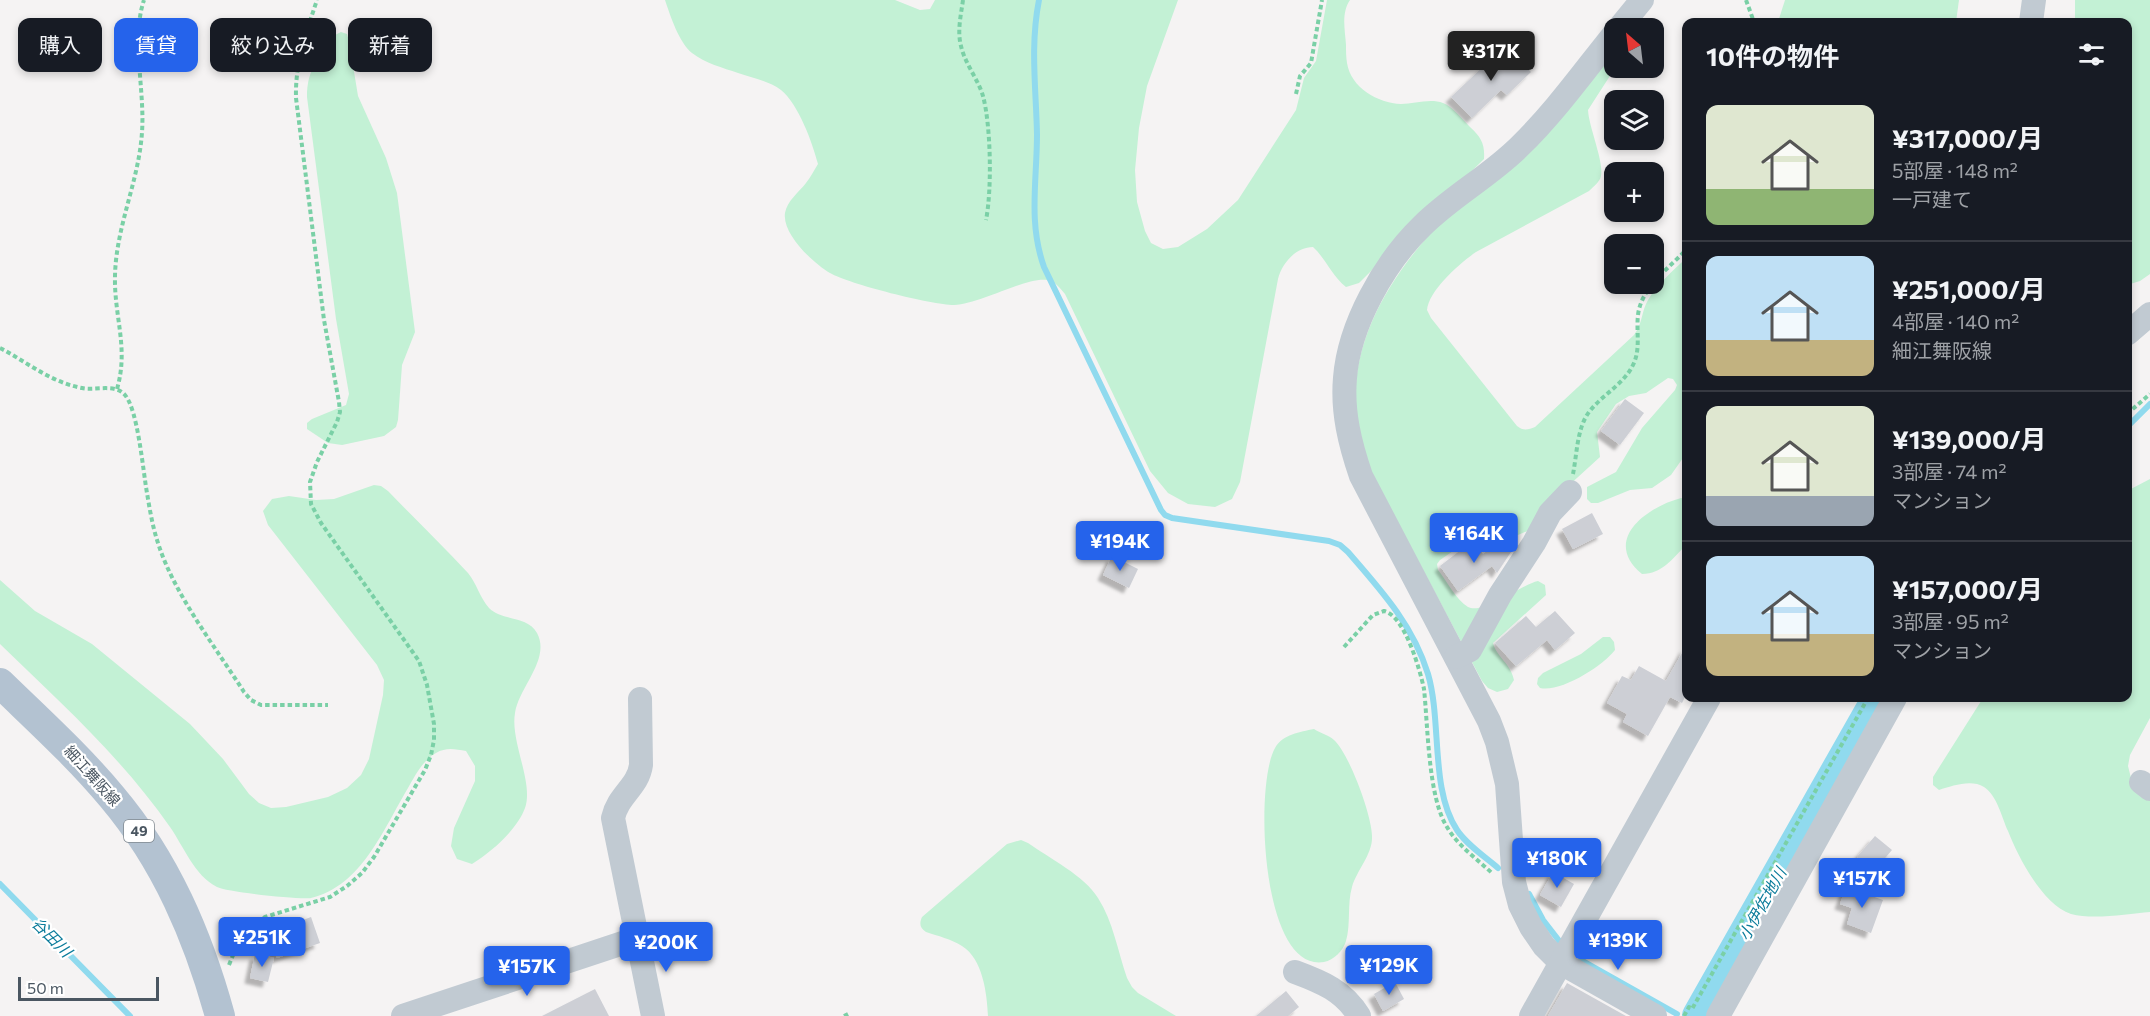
<!DOCTYPE html>
<html lang="ja">
<head>
<meta charset="utf-8">
<style>
	:root { --surface:#171b24; --page:#20242c; --text:#f1f3f6; --muted:#9ea1a6; --line:#363941; --accent:#2563eb }
	body { margin:0; font-family:Commissioner,"Noto Sans JP",sans-serif; background:var(--page); color:var(--text); height:100vh; display:flex; flex-direction:column; font-size:22px; white-space:nowrap }
	* { box-sizing:border-box; margin:0 }
	p { font-size:20px; color:var(--muted) }
	.icon { flex:none; width:33px; height:33px; fill:none; stroke:currentColor; stroke-width:2; stroke-linecap:round; stroke-linejoin:round }
	.map { position:relative; flex:1; overflow:hidden }
	.panel { position:absolute; left:1682px; top:18px; width:450px; height:684px; display:flex; flex-direction:column; background:var(--surface); border-radius:12px; box-shadow:0 3px 9px #0003 }
	.panel>* { flex:none }
	.top-card { position:absolute; left:18px; top:18px; width:570px; height:54px; display:flex; gap:12px }
	.needle { width:39px; rotate:332deg }
	.buttons { position:absolute; left:1604px; top:18px; display:grid; gap:12px }
	.buttons a { display:grid; place-items:center; width:60px; height:60px; border-radius:12px; background:var(--surface); box-shadow:0 3px 9px #0003; font-size:30px }
	.scale { position:absolute; left:18px; bottom:15px; width:141px; box-sizing:border-box; padding-left:6px; border:3px solid #4a5661; border-top:0; font-size:16px; line-height:21px; white-space:nowrap; color:#4a5661; -webkit-text-stroke:4px #fff; paint-order:stroke }
	.price { position:absolute; translate:-50% -51px; padding:0 14px; border-radius:6px; background:var(--accent); color:#fff; font-size:20px; line-height:39px; filter:drop-shadow(0 2px 3px #0008) }
	.price::after { content:''; position:absolute; left:50%; top:36px; width:18px; height:14px; margin-left:-9px; background:inherit; clip-path:polygon(0 0,100% 0,50% 100%) }
	.price.current { background:#222; color:#fff }
	ul { padding:0; list-style:none }
	li { display:flex; align-items:center; gap:18px; height:150px; padding:0 24px }
	li+li { border-top:2px solid var(--line) }
	li span { display:grid; place-items:center; flex:none; width:168px; height:120px; border-radius:12px; color:#555 }
	li>.icon { margin-inline-start:auto }
	span .icon { width:72px; height:72px; fill:#fffc; stroke-width:1 }
	li b { font-size:26px }
	h2 { display:flex; justify-content:space-between; align-items:center; height:72px; padding:0 24px; font-size:26px }
	.tag { padding:0 21px; border-radius:12px; background:var(--surface); box-shadow:0 3px 9px #0003; font-size:21px; line-height:54px }
	.tag.current { background:var(--accent); color:#fff }
	.map>svg:first-child { display:block }
</style>
</head>
<body>
<div class="map">
<svg width="2150" height="1016" viewBox="0 0 2150 1016">
	<defs>
		<filter id="shadow"><feDropShadow dx="-5.5" dy="5.5" stdDeviation="1.5" flood-color="#0004"/></filter>
	</defs>
	<rect width="100%" height="100%" fill="#f5f3f3"/>
	<g fill="#c3f1d5">
		<path d="M665 0H895L920 10 930 9 935 0H1178L1147 86 1139 128 1135 170 1137 202 1145 231 1151 243 1163 249 1178 247 1207 229 1238 200 1296 110 1304 78 1316 61 1327 0H1350C1341 13 1345 30 1346 45 1346 51 1346 57 1347 63 1351 88 1378 103 1401 104 1414 104 1430 98 1443 103 1453 107 1462 119 1470 127 1481 137 1485 144 1484 159L1359 283 1346 287C1332 276 1326 259 1313 247 1296 247 1282 263 1278 279L1240 482 1232 499 1215 507 1188 504 1168 493 1150 471 1065 294C1060 288 1055 281 1047 280 1025 277 981 304 954 305 932 305 849 284 830 273 813 263 782 234 785 213 787 201 799 192 806 183 811 177 814 170 818 164 812 142 799 105 781 90 769 81 752 78 738 73 723 68 705 63 692 53 679 43 670 15 665 0Z"/>
		<polygon points="1785,0 1959,0 1956,22 1778,22"/>
		<polygon points="2075,0 2150,0 2150,274 2140,281 2127,285 2127,22 2075,22"/>
		<path d="M341 32 347 34 349 41 358 96 386 158 397 193 415 332 402 365 398 420 396 427 384 436 342 445 328 443 307 429V423L312 419 346 405 349 394 336 319 307 97C307 68 319 58 335 35Z"/>
		<path d="M1614 52 1615 68 1588 110C1589 128 1604 161 1601 176 1600 182 1593 187 1589 191L1476 252C1460 263 1429 290 1427 310L1431 318 1517 426C1523 431 1528 430 1535 427L1634 335C1643 323 1641 312 1648 300 1657 284 1673 271 1686 258L1685 455 1671 475 1652 488 1630 490 1598 503H1591L1587 499V487L1616 472 1642 428 1675 390 1677 385 1673 379 1668 378 1646 393 1629 396 1616 404 1597 432 1600 457 1566 488 1532 529 1518 535 1491 542 1469 540 1440 560 1437 564 1438 570C1447 581 1456 600 1468 607 1483 615 1520 585 1538 581L1545 585 1546 595 1493 643C1497 658 1510 662 1514 680L1508 689 1497 692 1488 688 1482 681 1371 472C1365 452 1358 431 1356 409 1351 343 1387 283 1429 235Z"/>
		<path d="M2150 479V718L2130 755 2128 766 2131 778 2150 798V912C2128 914 2093 920 2071 914 2043 905 2018 857 2008 831 2002 818 1997 795 1984 787 1971 779 1952 786 1939 790L1933 785V777L1983 698H2127V491Z"/>
		<path d="M374 485 381 486 388 491C414 518 442 545 468 573 477 584 480 598 489 608 502 621 528 616 537 633 551 659 519 687 515 713 510 741 534 783 525 808 517 830 491 852 472 864L457 859 451 846 454 828 475 781V766L466 751C455 749 446 747 436 753 422 761 415 776 408 788 384 828 362 886 311 898 301 900 226 892 217 887 194 875 184 847 170 827 122 758 60 702 0 644V580L35 611 92 644 190 724 223 759 249 794 259 803 271 808 286 807 328 797 347 788 361 775 369 759 383 695 384 680 377 665 268 525 263 511 272 499 289 496 316 500 334 499Z"/>
		<path d="M1681 498 1686 499V545C1673 558 1662 574 1642 574 1601 540 1647 507 1681 498Z"/>
		<path d="M1603 637H1610L1614 642 1615 650C1603 666 1560 693 1540 688L1537 684 1538 678 1543 673 1581 654Z"/>
		<path d="M1314 729C1320 733 1329 735 1334 740 1349 753 1372 816 1372 836 1373 854 1357 870 1352 887 1347 904 1351 924 1346 941 1343 951 1334 960 1324 962 1261 973 1254 785 1275 748 1283 734 1300 732 1314 729Z"/>
		<path d="M1021 840 1028 843C1049 858 1085 876 1098 898 1113 921 1118 952 1127 978L1132 987 1138 993 1176 1016H988C987 994 983 959 962 946 951 939 938 936 926 932 920 928 919 924 922 917L1007 844Z"/>
	</g>
	<g fill="none" stroke-linecap="round" stroke-linejoin="round">
		<g stroke="#90daee" stroke-width="6">
			<path d="M1039 0C1030 46 1036 88 1037 134 1037 181 1028 222 1044 267L1161 510 1165 515 1172 518 1329 541 1340 545 1348 552C1381 590 1413 625 1428 674 1442 722 1430 789 1457 830 1467 845 1484 856 1498 868"/>
			<polyline points="2127,427 2150,404"/>
			<polyline points="0,884 130,1016"/>
			<polyline points="1529,894 1543,920 1560,942"/>
			<polyline points="1581,960 1677,1014"/>
		</g>
		<polyline stroke="#90daee" stroke-width="34" points="1699,1016 1879,698"/>
	</g>
	<g fill="#cdcfd5" filter="url(#shadow)">
		<polygon points="1505,46 1531,72 1507,95 1501,90 1472,118 1451,97"/>
		<polygon points="1625,399 1644,413 1620,445 1601,431"/>
		<polygon points="1592,513 1603,534 1573,549 1562,529"/>
		<polygon points="1499,542 1503,548 1507,546 1511,552 1497,573 1492,566 1458,591 1440,566 1470,543 1477,552 1480,550 1483,554"/>
		<polygon points="1112,556 1138,569 1129,588 1103,575"/>
		<polygon points="1555,611 1575,633 1555,650 1547,640 1516,666 1495,643 1526,616 1536,627"/>
		<polygon points="1686,646 1686,695 1682,703 1670,697 1648,736 1623,722 1627,714 1607,703 1622,676 1631,680 1639,666 1666,681"/>
		<polygon points="1875,836 1892,850 1874,871 1857,857"/>
		<polygon points="1553,872 1574,884 1561,907 1540,895"/>
		<polygon points="1846,887 1883,900 1871,933 1847,924 1852,908 1840,904"/>
		<polygon points="311,917 320,943 277,958 269,933"/>
		<polygon points="255,954 274,958 268,982 250,978"/>
		<polygon points="1395,982 1404,999 1383,1011 1374,994"/>
		<polygon points="1567,983 1626,1016 1548,1016"/>
		<polygon points="595,989 609,1016 542,1016"/>
		<polygon points="1286,991 1299,1007 1288,1016 1256,1016"/>
	</g>
	<g fill="none" stroke-linecap="round" stroke-linejoin="round">
		<g stroke="#7ad0a6" stroke-width="4" stroke-dasharray="4.5 3" stroke-linecap="butt">
			<path d="M963 0C961 15 957 31 961 46 965 64 978 79 983 96 991 126 992 190 986 220"/>
			<polyline points="1746,0 1754,22"/>
			<polyline points="1296,94 1300,76 1311,63 1322,0"/>
			<path d="M0 348C27 362 50 382 82 388 95 391 115 383 125 395 138 410 143 471 147 493 150 511 153 529 159 546 175 595 216 648 244 692L251 700 261 705H328"/>
			<path d="M117 389C129 348 114 317 115 276 116 226 139 181 142 132 145 91 131 38 144 0"/>
			<polyline points="2127,414 2150,394"/>
			<path d="M1573 474C1577 454 1577 428 1589 412 1602 395 1624 384 1633 365 1641 349 1636 332 1638 315 1641 288 1668 269 1686 250"/>
			<path d="M1344 647 1373 615 1384 611C1405 616 1420 670 1424 689 1428 726 1428 797 1447 827 1458 846 1477 859 1493 874"/>
			<path d="M229 965 238 943 245 932 254 924 265 917 330 897 347 886 362 873 374 857 425 770 431 755 434 740V724L427 685 419 661 321 523 311 504 310 482 317 462 337 422 340 412 339 402 324 320 296 98C295 63 306 33 317 0"/>
			<polyline points="844,1016 850,1013"/>
			<polyline points="1684,1016 1689,1007 1692,1009 1868,698"/>
		</g>
		<g stroke="#c1cad2" stroke-width="24">
			<polyline points="2031,22 2034,0"/>
			<polyline points="1619,28 1642,0"/>
			<path d="M1614 34C1584 71 1555 112 1520 146 1490 176 1452 196 1422 226 1384 263 1349 325 1345 378 1342 412 1350 444 1361 476L1489 721 1497 742 1507 784 1514 882 1520 905 1531 927 1544 946 1561 963 1655 1016"/>
			<polyline points="2127,334 2150,314"/>
			<polyline points="1456,657 1470,650 1500,595 1534,543 1550,513 1570,492"/>
			<path d="M640 699 641 765C638 787 618 795 613 818L653 1016"/>
			<polyline points="2141,782 2150,789"/>
			<path d="M1295 972C1322 982 1344 991 1359 1016"/>
			<polyline points="403,1016 638,938"/>
			<polyline points="1531,1016 1709,698"/>
			<polyline points="1718,1016 1895,698"/>
		</g>
		<path stroke="#b3c2d1" stroke-width="30" d="M0 683C38 720 78 756 112 797 166 861 198 936 220 1016"/>
	</g>
	<g text-anchor="middle" stroke-width="4.5" stroke-linejoin="round" paint-order="stroke">
		<rect fill="#fff" stroke="#808990" stroke-width="1.5" x="124" y="820" width="30" height="22" rx="4.5"/>
		<g font-size="14" font-weight="bold" fill="#4a5661">
			<text x="139" y="836">49</text>
		</g>
		<g font-size="15" fill="#4a5661" stroke="#fff">
			<text transform="translate(92 776) rotate(48)" y="5">細江舞阪線</text>
		</g>
		<g font-size="16" font-style="italic" fill="#0c7c9b" stroke="#fff">
			<text transform="translate(1762 904) rotate(-61)" y="6">小伊佐地川</text>
			<text transform="translate(52 937) rotate(45)" y="6">谷田川</text>
		</g>
	</g>
</svg>
<div class="buttons">
<a><svg class="needle" viewBox="-14 -14 28 28"><path d="M0-13l5 13h-10z" fill="#e53935"/><path d="M0 13l5-13h-10z" fill="#9ea1a6"/></svg></a>
<a><svg class="icon" aria-label="layers" viewBox="0 0 24 24"><path d="M12 4l9 5-9 5-9-5zM3 14l9 5 9-5"/></svg></a>
<a>+</a>
<a>−</a>
</div>
<div class="scale">50 m</div>
<b class="price current" style="left:1491px;top:82px">¥317K</b>
<b class="price" style="left:1474px;top:564px">¥164K</b>
<b class="price" style="left:1120px;top:572px">¥194K</b>
<b class="price" style="left:1557px;top:889px">¥180K</b>
<b class="price" style="left:1862px;top:909px">¥157K</b>
<b class="price" style="left:262px;top:968px">¥251K</b>
<b class="price" style="left:1618px;top:971px">¥139K</b>
<b class="price" style="left:666px;top:973px">¥200K</b>
<b class="price" style="left:1389px;top:996px">¥129K</b>
<b class="price" style="left:527px;top:997px">¥157K</b>
<div class="top-card">
<a class="tag">購入</a>
<a class="tag current">賃貸</a>
<a class="tag">絞り込み</a>
<a class="tag">新着</a>
</div>
<section class="panel">
<h2>10件の物件<svg class="icon" aria-label="filters" viewBox="0 0 24 24"><path d="M4 7h16M4 17h16"/><circle cx="9" cy="7" r="2"/><circle cx="15" cy="17" r="2"/></svg></h2>
<ul>
<li><span style="background:linear-gradient(#dfe7d0 70%,#8fb573 0)"><svg class="icon" aria-label="home" viewBox="0 0 24 24"><path d="M3 11l9-7 9 7M6 9v11h12V9"/></svg></span><div><b>¥317,000/月</b><p>5部屋 · 148 m²</p><p>一戸建て</p></div></li>
<li><span style="background:linear-gradient(#bfe0f5 70%,#c2b280 0)"><svg class="icon" aria-label="home" viewBox="0 0 24 24"><path d="M3 11l9-7 9 7M6 9v11h12V9"/></svg></span><div><b>¥251,000/月</b><p>4部屋 · 140 m²</p><p>細江舞阪線</p></div></li>
<li><span style="background:linear-gradient(#dfe7d0 75%,#9aa5b1 0)"><svg class="icon" aria-label="home" viewBox="0 0 24 24"><path d="M3 11l9-7 9 7M6 9v11h12V9"/></svg></span><div><b>¥139,000/月</b><p>3部屋 · 74 m²</p><p>マンション</p></div></li>
<li><span style="background:linear-gradient(#bfe0f5 65%,#c2b280 0)"><svg class="icon" aria-label="home" viewBox="0 0 24 24"><path d="M3 11l9-7 9 7M6 9v11h12V9"/></svg></span><div><b>¥157,000/月</b><p>3部屋 · 95 m²</p><p>マンション</p></div></li>
</ul>
</section>
</div>
</body>
</html>
